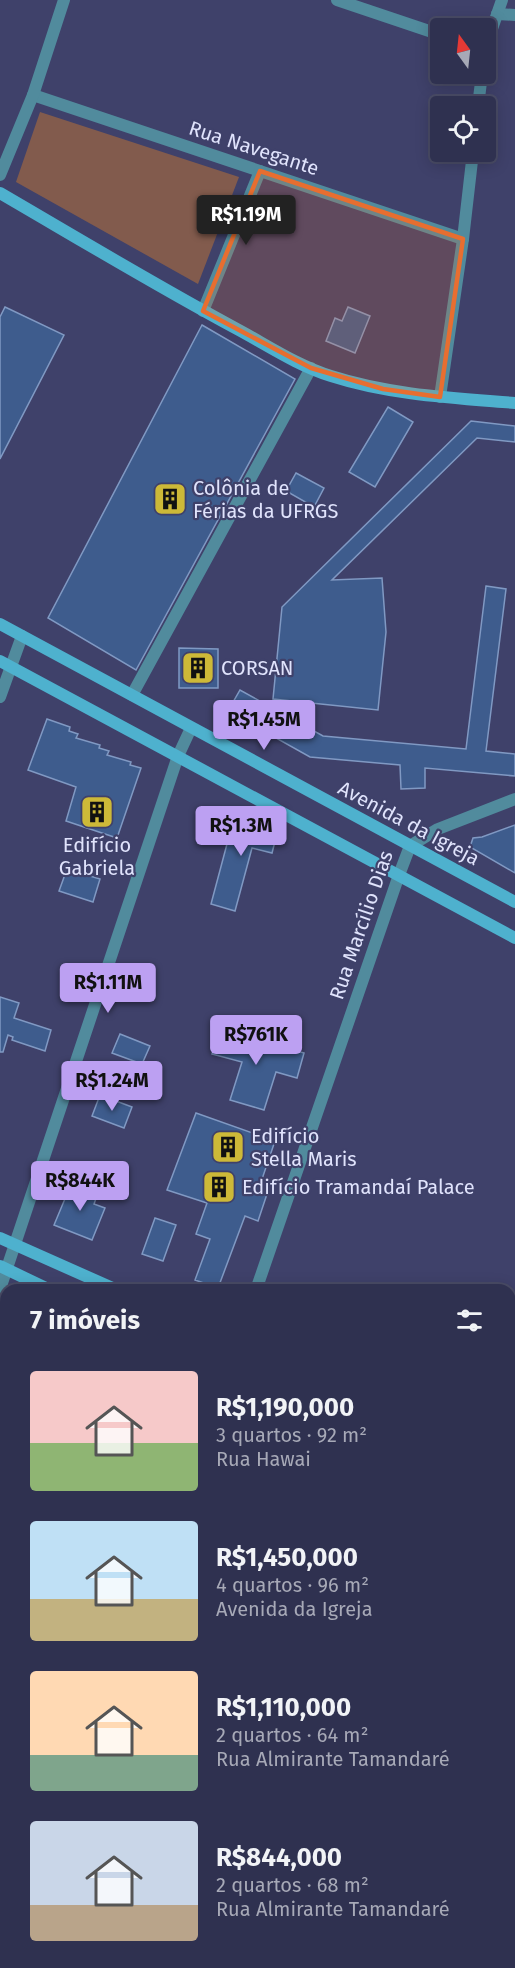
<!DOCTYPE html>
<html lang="pt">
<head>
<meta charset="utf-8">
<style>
	:root { --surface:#2f3150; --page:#373957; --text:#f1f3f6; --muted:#a7a9b7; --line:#4a4c67; --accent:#bca0f2 }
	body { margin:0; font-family:"Fira Sans",sans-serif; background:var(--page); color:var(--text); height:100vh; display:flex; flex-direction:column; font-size:22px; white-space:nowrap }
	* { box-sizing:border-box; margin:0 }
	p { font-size:20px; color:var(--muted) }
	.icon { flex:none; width:33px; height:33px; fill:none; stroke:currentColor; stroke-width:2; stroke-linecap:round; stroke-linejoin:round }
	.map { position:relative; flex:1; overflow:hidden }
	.panel { position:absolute; left:0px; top:1284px; width:516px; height:684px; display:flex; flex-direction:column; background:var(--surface); border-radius:18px 18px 0 0; box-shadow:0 3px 15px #0003,0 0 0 2px var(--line) }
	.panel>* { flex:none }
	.needle { width:39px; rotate:345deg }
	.buttons { position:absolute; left:430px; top:18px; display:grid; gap:12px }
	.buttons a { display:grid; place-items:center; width:66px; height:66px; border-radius:6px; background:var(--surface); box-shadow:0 3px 15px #0003,0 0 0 2px var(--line); font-size:30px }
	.price { position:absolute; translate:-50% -51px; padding:0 14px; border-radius:6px; background:var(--accent); color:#111; font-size:20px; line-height:39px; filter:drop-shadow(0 2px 3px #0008) }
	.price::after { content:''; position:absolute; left:50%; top:36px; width:18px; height:14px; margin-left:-9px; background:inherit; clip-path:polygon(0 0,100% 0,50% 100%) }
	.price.selected { background:#222; color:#fff }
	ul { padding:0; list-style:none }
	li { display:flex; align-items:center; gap:18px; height:150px; padding:0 30px }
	li span { display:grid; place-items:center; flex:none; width:168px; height:120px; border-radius:6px; color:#555 }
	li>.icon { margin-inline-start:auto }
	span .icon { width:72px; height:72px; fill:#fffc; stroke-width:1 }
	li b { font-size:26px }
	h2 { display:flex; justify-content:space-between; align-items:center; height:72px; padding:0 30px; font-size:26px }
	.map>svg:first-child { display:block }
</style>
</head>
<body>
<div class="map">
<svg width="515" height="1968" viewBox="0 0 515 1968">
	<rect width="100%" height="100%" fill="#3f416a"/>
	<polygon fill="#825b4d" points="40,112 239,177 198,284 16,182"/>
	<g fill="#3e5c8d" stroke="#8099c3" stroke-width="1.5">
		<polygon points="5,307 64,335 0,459 0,317"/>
		<polygon points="348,307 370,316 355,353 326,341 335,318 342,321"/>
		<polygon points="202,325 295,379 136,670 48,618"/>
		<polygon points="388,407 413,422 375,487 349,472"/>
		<polygon points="471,421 515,426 515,442 477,438 332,580 382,578 386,632 378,710 273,699 282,607"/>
		<polygon points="296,473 324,488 314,507 286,491"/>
		<polygon points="486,586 506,589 486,751 515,754 515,776 425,768 425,788 401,789 400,765 310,757 228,711 240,690 323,736 466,749"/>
		<polygon points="179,648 218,649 218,688 179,688"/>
		<polygon points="47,719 70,727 69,731 78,734 76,738 100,745 99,748 109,751 107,755 131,762 130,765 141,768 117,838 66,821 76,787 28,770"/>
		<polygon points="235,814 279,826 272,853 252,848 235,911 211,904"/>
		<polygon points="515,825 515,873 470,847 473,838 482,837"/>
		<polygon points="67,869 100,879 93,902 59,891"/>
		<polygon points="0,997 19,1003 14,1018 51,1030 45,1051 12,1040 13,1037 8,1035 3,1052 0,1052"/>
		<polygon points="220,1028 304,1053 297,1078 276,1072 264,1110 230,1100 242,1062 212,1054"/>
		<polygon points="120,1034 150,1046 142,1064 112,1053"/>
		<polygon points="100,1095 132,1107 124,1128 92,1116"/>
		<polygon points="196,1113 275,1141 261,1182 270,1185 258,1221 245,1216 218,1288 195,1280 210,1239 196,1234 207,1203 167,1190"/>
		<polygon points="72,1182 98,1193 94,1204 105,1208 92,1240 54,1225"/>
		<polygon points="155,1218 176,1225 163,1261 142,1254"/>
	</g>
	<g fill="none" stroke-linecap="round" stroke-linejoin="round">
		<g stroke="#518b9d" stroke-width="12">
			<polyline points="337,0 441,35"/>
			<polyline points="497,14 515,15"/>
			<polyline points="486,46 502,0"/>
			<polyline points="33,95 463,239"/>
			<polyline points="478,106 482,74"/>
			<polyline points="0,175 33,95 64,0"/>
			<polyline points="203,311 260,171"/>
			<polyline points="440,397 463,239 473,152"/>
			<polyline points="132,695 311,368"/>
			<polyline points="0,697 22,636"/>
			<polyline points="0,1289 178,756 191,728"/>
			<polyline points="256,1290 399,875 410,846 438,829 515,799"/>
			<polyline points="510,1935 515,1937"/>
			<polyline points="233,1968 235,1962"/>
		</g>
		<g stroke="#4eb1ce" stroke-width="12">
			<path d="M0 193C79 239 157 286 237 329 267 345 298 366 331 376 390 395 454 398 515 403"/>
			<polyline points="0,624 515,902"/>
			<polyline points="0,661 515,938"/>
			<polyline points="0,1238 117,1290"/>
			<polyline points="0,1266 50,1290"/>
			<polyline points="510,1493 515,1447"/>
			<polyline points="510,1505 515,1507"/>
			<polyline points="0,1947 6,1950"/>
			<polyline points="29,1962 41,1968"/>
			<polyline points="458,1968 458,1962"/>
		</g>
	</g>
	<path fill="#e76e30" fill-opacity="0.2" stroke="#e76e30" stroke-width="4.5" stroke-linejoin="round" d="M260 171 463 239 440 397 383 389 311 368 203 311Z"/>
	<defs>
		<g id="building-square" transform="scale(1.725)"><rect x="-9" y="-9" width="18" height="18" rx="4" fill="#cdb938" stroke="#3f416a"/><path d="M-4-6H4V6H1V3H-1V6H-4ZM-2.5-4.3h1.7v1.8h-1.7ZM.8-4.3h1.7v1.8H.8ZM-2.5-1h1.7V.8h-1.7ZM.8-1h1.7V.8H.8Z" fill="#111"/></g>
	</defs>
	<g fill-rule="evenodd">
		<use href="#building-square" x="170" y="499"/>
		<use href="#building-square" x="198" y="668"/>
		<use href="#building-square" x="97" y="812"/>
		<use href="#building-square" x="228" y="1147"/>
		<use href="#building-square" x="219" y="1187"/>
	</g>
	<g text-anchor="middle" stroke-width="4.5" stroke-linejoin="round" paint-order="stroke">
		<g font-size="20" fill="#e0e3fc" stroke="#3f416a">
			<text transform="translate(254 148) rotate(18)" y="7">Rua Navegante</text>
			<text transform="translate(409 823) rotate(28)" y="7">Avenida da Igreja</text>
			<text transform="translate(361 925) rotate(-71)" y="7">Rua Marcílio Dias</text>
		</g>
		<g font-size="20" fill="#e0e3fc" stroke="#3f416a" text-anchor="start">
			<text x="193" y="495">Colônia de<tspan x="193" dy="23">Férias da UFRGS</tspan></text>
			<text x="221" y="675">CORSAN</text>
			<text x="97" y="852" text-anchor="middle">Edifício<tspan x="97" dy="23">Gabriela</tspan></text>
			<text x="251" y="1143">Edifício<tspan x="251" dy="23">Stella Maris</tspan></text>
			<text x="242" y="1194">Edifício Tramandaí Palace</text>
		</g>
	</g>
</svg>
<div class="buttons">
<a><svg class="needle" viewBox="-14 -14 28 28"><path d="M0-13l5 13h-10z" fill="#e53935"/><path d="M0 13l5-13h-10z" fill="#a7a9b7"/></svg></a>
<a><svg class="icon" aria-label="locate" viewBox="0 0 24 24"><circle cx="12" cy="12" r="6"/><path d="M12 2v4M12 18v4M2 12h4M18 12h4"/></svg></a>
</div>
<b class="price selected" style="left:246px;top:246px">R$1.19M</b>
<b class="price" style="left:264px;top:751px">R$1.45M</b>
<b class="price" style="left:241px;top:857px">R$1.3M</b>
<b class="price" style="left:108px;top:1014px">R$1.11M</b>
<b class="price" style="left:256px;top:1066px">R$761K</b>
<b class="price" style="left:112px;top:1112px">R$1.24M</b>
<b class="price" style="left:80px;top:1212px">R$844K</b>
<section class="panel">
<h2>7 imóveis<svg class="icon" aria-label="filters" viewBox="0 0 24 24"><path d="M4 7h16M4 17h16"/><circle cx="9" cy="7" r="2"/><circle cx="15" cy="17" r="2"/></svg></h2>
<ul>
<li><span style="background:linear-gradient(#f6c9c9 60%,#8fb573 0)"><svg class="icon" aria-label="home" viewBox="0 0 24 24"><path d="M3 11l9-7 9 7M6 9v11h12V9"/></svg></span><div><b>R$1,190,000</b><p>3 quartos · 92 m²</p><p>Rua Hawai</p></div></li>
<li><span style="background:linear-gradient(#bfe0f5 65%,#c2b280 0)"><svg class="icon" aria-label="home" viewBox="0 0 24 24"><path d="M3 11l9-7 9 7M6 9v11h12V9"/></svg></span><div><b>R$1,450,000</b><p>4 quartos · 96 m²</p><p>Avenida da Igreja</p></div></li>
<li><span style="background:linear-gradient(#ffd9b3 70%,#7fa58c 0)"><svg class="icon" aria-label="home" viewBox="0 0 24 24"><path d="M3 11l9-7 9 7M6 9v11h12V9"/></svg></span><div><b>R$1,110,000</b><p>2 quartos · 64 m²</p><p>Rua Almirante Tamandaré</p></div></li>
<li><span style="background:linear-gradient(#c9d6e8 70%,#b9a48a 0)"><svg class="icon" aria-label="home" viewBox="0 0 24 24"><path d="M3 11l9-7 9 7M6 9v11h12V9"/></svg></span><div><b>R$844,000</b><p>2 quartos · 68 m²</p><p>Rua Almirante Tamandaré</p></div></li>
</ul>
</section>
</div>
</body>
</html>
